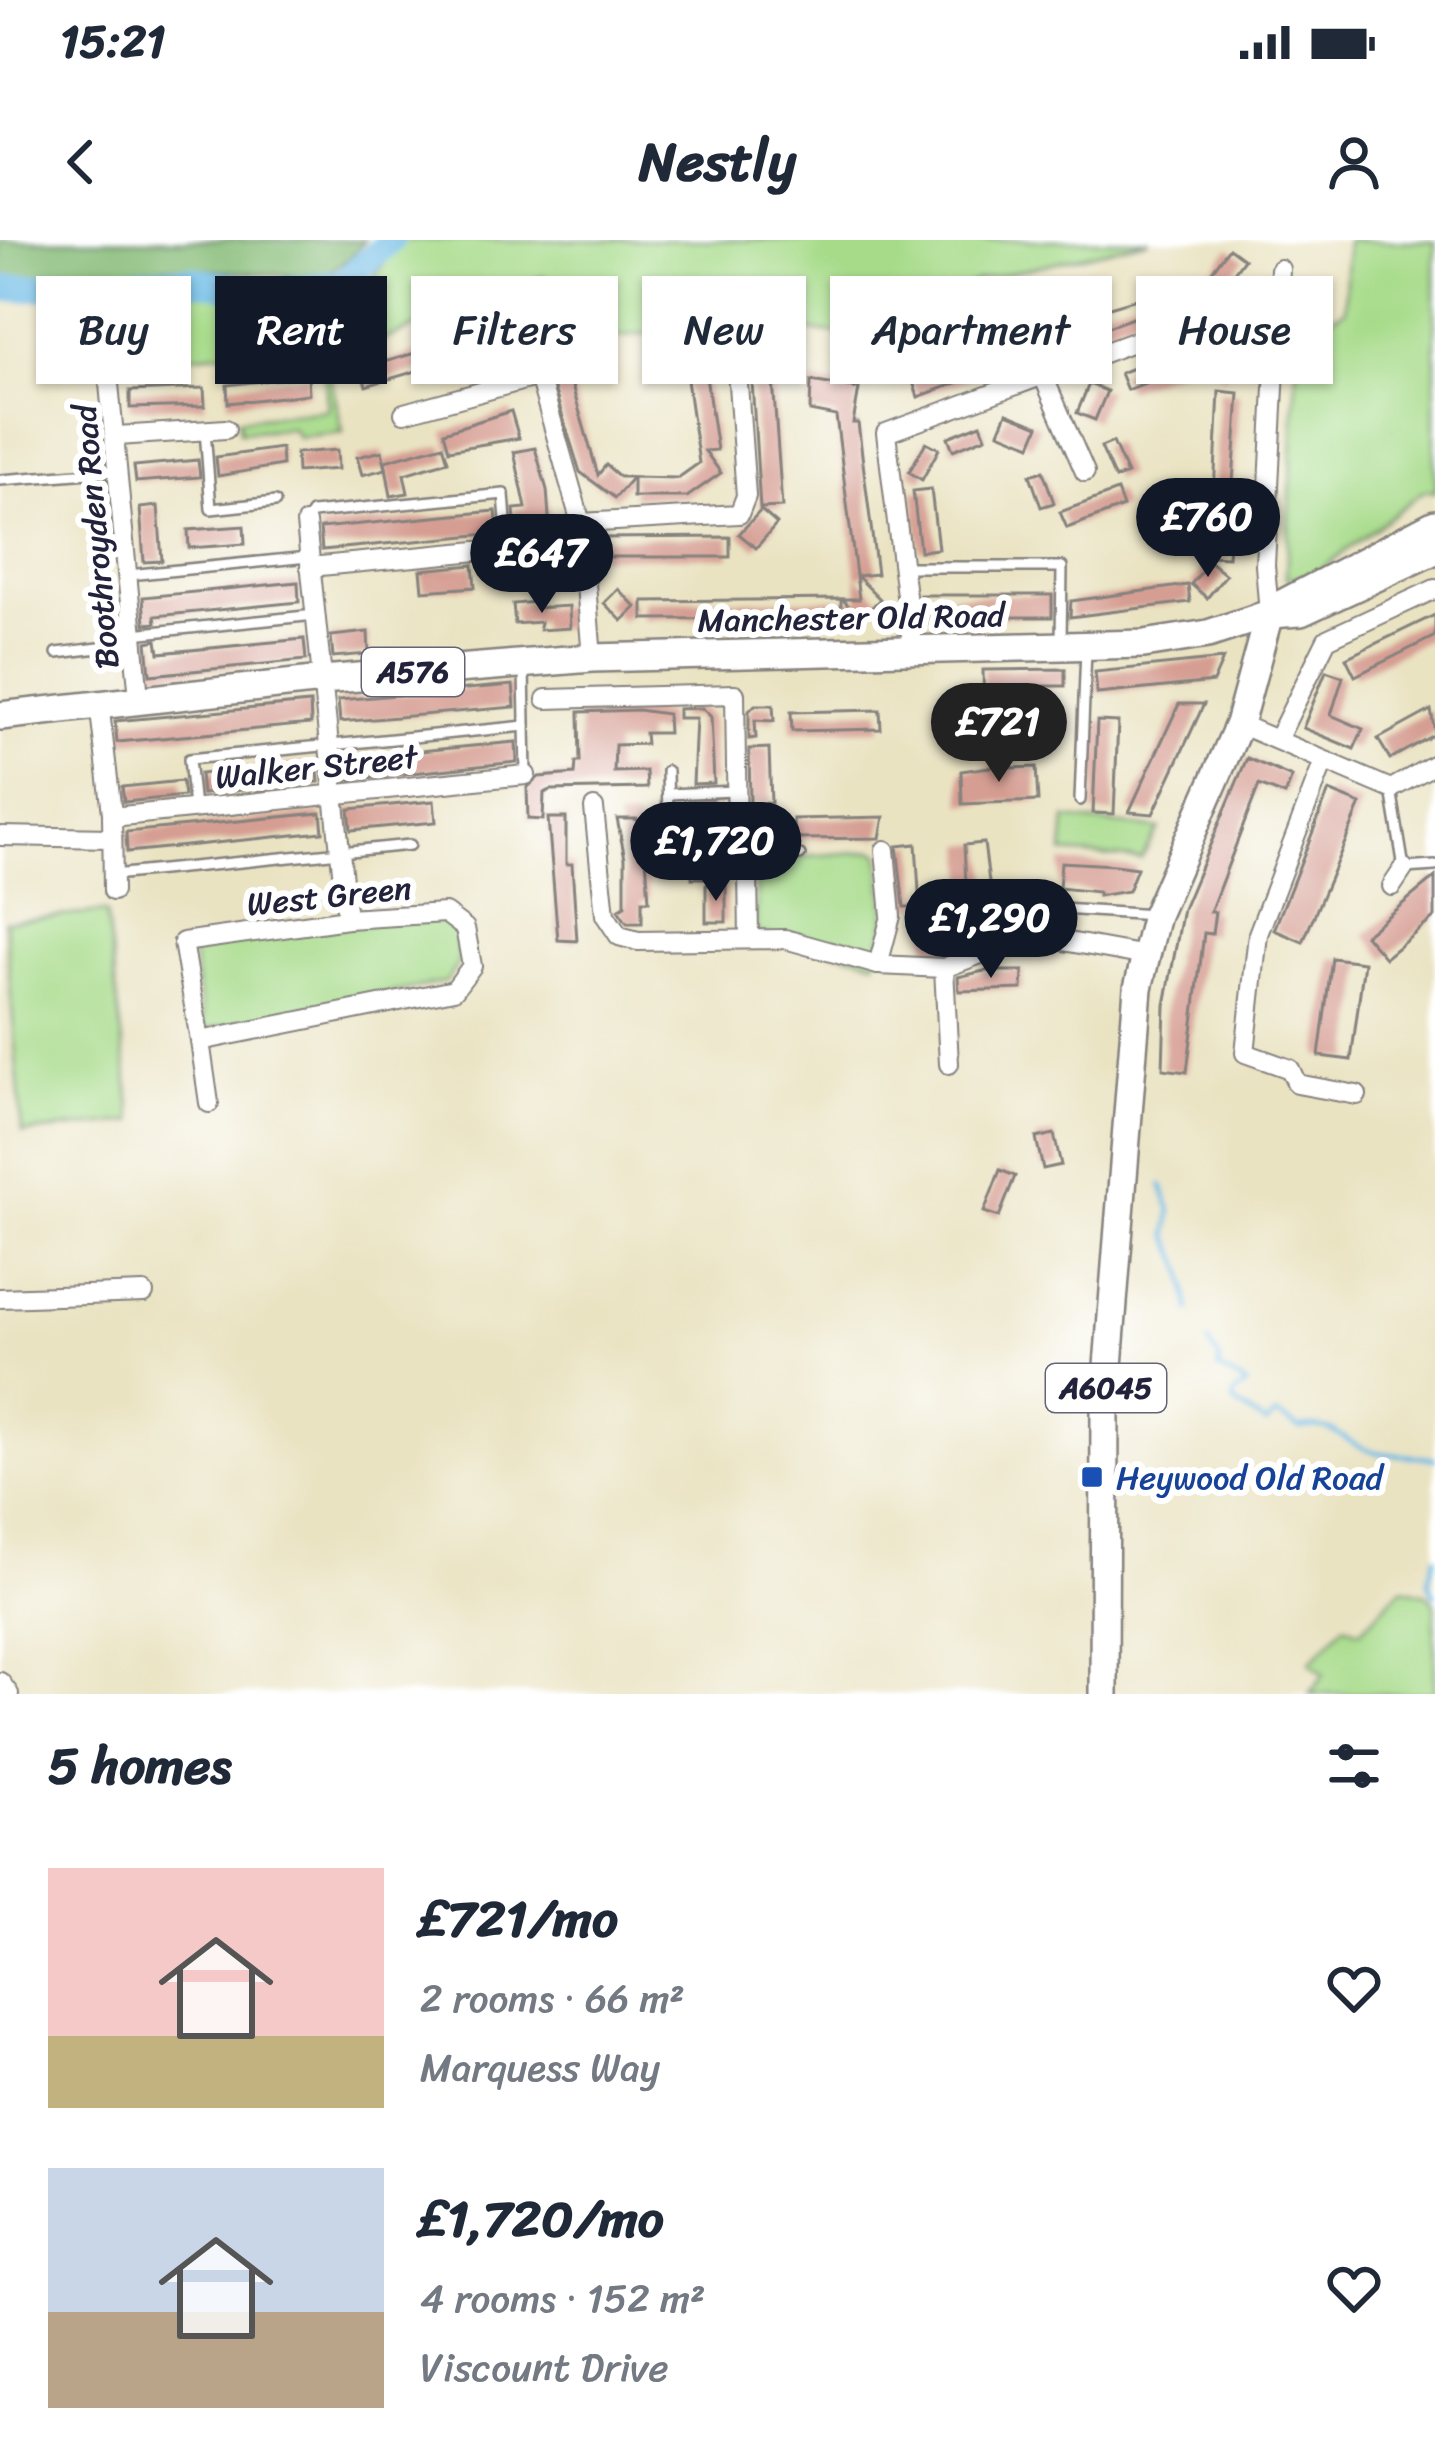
<!DOCTYPE html>
<html lang="en">
<head>
<meta charset="utf-8">
<style>
	:root { --surface:#fff; --page:#f6f6f7; --text:#1f2937; --muted:#747a83; --accent:#111827 }
	body { margin:0; font-family:Sriracha,sans-serif; background:var(--page); color:var(--text); height:100vh; display:flex; flex-direction:column; font-size:45px; white-space:nowrap }
	* { box-sizing:border-box; margin:0 }
	p { font-size:39px; color:var(--muted) }
	.icon { flex:none; width:66px; height:66px; fill:none; stroke:currentColor; stroke-width:2; stroke-linecap:round; stroke-linejoin:round }
	.map { position:relative; height:1454px; overflow:hidden }
	.drawer { display:flex; flex-direction:column; background:var(--surface); flex:1 }
	.drawer>* { flex:none }
	.top-card { position:absolute; left:36px; top:36px; width:1365px; height:108px; display:flex; gap:24px }
	.price { position:absolute; translate:-50% -102px; padding:0 27px; border-radius:42px; background:var(--accent); color:#fff; font-size:39px; line-height:78px; filter:drop-shadow(0 3px 6px #0008) }
	.price::after { content:''; position:absolute; left:50%; top:72px; width:36px; height:27px; margin-left:-18px; background:inherit; clip-path:polygon(0 0,100% 0,50% 100%) }
	.price.selected { background:#222; color:#fff }
	ul { padding:0; list-style:none }
	li { display:flex; align-items:center; gap:36px; height:300px; padding:0 48px }
	li span { display:grid; place-items:center; flex:none; width:336px; height:240px; border-radius:0px; color:#555 }
	li>.icon { margin-inline-start:auto }
	span .icon { width:144px; height:144px; fill:#fffc; stroke-width:1 }
	li b { font-size:51px }
	h2 { display:flex; justify-content:space-between; align-items:center; height:144px; padding:0 48px; font-size:51px }
	.chip { padding:0 42px; border-radius:0px; background:var(--surface); box-shadow:0 3px 9px #0004; font-size:42px; line-height:108px }
	.chip.selected { background:var(--accent); color:#fff }
	.status { display:flex; justify-content:space-between; align-items:center; height:84px; padding:0 60px; background:var(--surface); direction:ltr }
	.status svg { height:33px; fill:currentColor }
	header { display:flex; justify-content:space-between; align-items:center; height:156px; padding:0 48px; background:var(--surface); font-size:54px; font-weight:700 }
	.map>svg:first-child { display:block }
</style>
</head>
<body>
<div class="status"><b>15:21</b><svg viewBox="0 0 49 12"><path d="M0 12V9h3v3zM5 12V6h3v6zM10 12V3h3v9zM15 12V0h3v12zM26 1h20v11H26zM47 4h2v5h-2z"/></svg></div>
<header><svg class="icon" aria-label="back" viewBox="0 0 24 24"><path d="M15 5l-7 7 7 7"/></svg>Nestly<svg class="icon" aria-label="person" viewBox="0 0 24 24"><circle cx="12" cy="8" r="4"/><path d="M4 21q1-7 8-7t8 7"/></svg></header>
<div class="map">
<svg width="1435" height="1454" viewBox="0 0 1435 1454">
	<rect width="100%" height="100%" fill="#fff"/>
	<filter id="ink" filterUnits="userSpaceOnUse"><feTurbulence type="fractalNoise" baseFrequency=".00833" numOctaves="2"/><feDisplacementMap in="SourceGraphic" scale="24" xChannelSelector="R" yChannelSelector="G"/><feConvolveMatrix kernelMatrix="1 2 1 2 8 2 1 2 1" color-interpolation-filters="sRGB"/></filter>
	<filter id="wash" filterUnits="userSpaceOnUse"><feTurbulence type="fractalNoise" baseFrequency=".004" numOctaves="4" result="noise"/><feDisplacementMap in="SourceGraphic" scale="48" xChannelSelector="R" yChannelSelector="G"/><feGaussianBlur stdDeviation="2.7" result="paint"/><feColorMatrix in="noise" values="0 0 0 0 0 0 0 0 0 0 0 0 0 0 0 0 0 1.4 0 .05"/><feComposite in="paint" operator="in"/></filter>
	<g filter="url(#wash)">
		<rect width="100%" height="100%" fill="#eae3c2"/>
		<g fill="#a7db8a" stroke="#647e62" stroke-width="3">
			<polygon points="400,0 1150,0 976,41 889,97 799,90 757,119 653,93 576,100 544,36 327,122 307,106 119,121 134,101 133,81 113,67 111,55 168,49 293,66 350,58 365,51"/>
			<polygon points="1347,0 1435,2 1435,252 1425,250 1312,336 1286,338 1298,95 1345,70"/>
			<polygon points="324,130 329,130 343,192 298,197 291,188 240,192 239,179 328,170"/>
			<polygon points="1066,579 1159,589 1141,619 1063,613"/>
			<polygon points="874,611 880,614 886,679 875,721 756,692 757,620"/>
			<polygon points="106,672 133,882 22,893 5,681"/>
			<polygon points="436,675 455,684 459,722 446,742 204,790 191,704"/>
			<polygon points="1402,1348 1427,1354 1435,1364 1435,1454 1309,1454 1324,1435 1310,1422 1344,1385 1360,1391"/>
		</g>
		<polygon fill="#85bb76" stroke="#546e58" stroke-width="3" points="0,0 364,0 351,17 320,38 173,27 0,40"/>
		<g fill="none" stroke-linecap="round" stroke-linejoin="round">
			<g stroke="#69b9e4" stroke-width="4.5">
				<polyline points="1162,945 1171,970 1168,994 1184,1030 1190,1070"/>
				<path d="M1208 1102 1220 1120 1218 1129 1247 1145 1234 1154 1233 1162 1266 1184 1276 1175 1299 1188C1340 1182 1339 1203 1376 1212 1396 1216 1416 1215 1435 1219"/>
				<polyline points="1435,1317 1428,1340 1435,1356"/>
			</g>
			<polyline stroke="#69b9e4" stroke-width="27" points="0,49 190,39 266,54 343,42 391,0"/>
		</g>
		<g id="blocks">
			<g fill="#d69e93">
				<polygon points="1229,8 1244,19 1224,46 1209,35"/>
				<polygon points="1188,44 1192,56 918,157 912,139 1065,80"/>
				<polygon points="547,73 552,92 493,109 487,90"/>
				<polygon points="483,103 488,121 429,136 425,118"/>
				<polygon points="1209,105 1234,123 1224,137 1199,118"/>
				<polygon points="418,112 423,129 366,146 361,129"/>
				<polygon points="1174,112 1181,129 1127,150 1120,133"/>
				<polygon points="563,115 598,235 606,225 620,237 633,237 615,258 580,232 545,120"/>
				<polygon points="703,117 717,210 705,211 721,233 687,257 633,257 633,237 678,238 699,223 684,119"/>
				<polygon points="308,136 309,154 228,163 227,145"/>
				<polygon points="773,140 782,267 760,268 752,141"/>
				<polygon points="811,141 859,149 853,183 858,183 877,334 857,336 880,359 861,378 842,359 859,359 836,176 810,171"/>
				<polygon points="1089,144 1107,151 1095,180 1077,173"/>
				<polygon points="204,148 205,166 130,168 130,151"/>
				<polygon points="1219,151 1239,153 1228,317 1211,316"/>
				<polygon points="511,171 519,198 449,210 444,192"/>
				<polygon points="1007,173 1039,186 1031,205 999,192"/>
				<polygon points="981,184 986,197 953,210 948,197"/>
				<polygon points="926,202 939,209 922,240 909,232"/>
				<polygon points="1113,202 1127,234 1115,239 1101,207"/>
				<polygon points="443,205 448,221 404,234 408,253 391,256 385,221"/>
				<polygon points="281,208 282,225 218,236 216,217"/>
				<polygon points="535,208 547,250 550,290 516,292 514,269 526,268 514,212"/>
				<polygon points="337,210 338,229 297,232 296,213"/>
				<polygon points="382,211 386,229 362,235 357,217"/>
				<polygon points="198,220 200,237 136,242 134,226"/>
				<polygon points="1043,231 1054,263 1041,267 1030,235"/>
				<polygon points="931,249 938,309 920,311 913,251"/>
				<polygon points="1117,251 1123,267 1067,288 1060,272"/>
				<polygon points="158,266 162,321 144,322 140,268"/>
				<polygon points="761,270 777,284 756,308 739,294"/>
				<polygon points="496,271 498,293 322,310 320,288"/>
				<polygon points="244,286 245,304 189,308 188,290"/>
				<polygon points="730,297 730,317 599,317 598,298"/>
				<polygon points="1210,322 1226,335 1207,358 1191,344"/>
				<polygon points="473,325 475,347 423,351 421,330"/>
				<polygon points="298,342 299,362 155,376 156,383 145,384 143,357"/>
				<polygon points="1188,345 1190,362 1070,377 1071,361"/>
				<polygon points="618,349 636,367 622,381 604,363"/>
				<polygon points="920,355 1052,355 1052,377 922,377"/>
				<polygon points="841,359 841,378 643,379 643,361"/>
				<polygon points="536,362 537,368 569,366 570,388 540,390 540,382 515,384 513,364"/>
				<polygon points="1435,375 1435,396 1355,436 1346,418"/>
				<polygon points="368,392 369,414 333,417 331,396"/>
				<polygon points="304,399 306,420 150,435 147,402 157,400 159,413"/>
				<polygon points="1223,419 1213,442 1097,454 1095,432"/>
				<polygon points="1065,429 1065,446 1035,446 1035,477 984,478 983,430"/>
				<polygon points="1326,431 1343,437 1331,475 1363,489 1354,509 1303,488"/>
				<polygon points="513,445 515,467 340,482 338,460"/>
				<polygon points="310,463 311,484 117,502 115,481"/>
				<polygon points="1179,464 1204,464 1153,574 1129,572"/>
				<polygon points="755,465 773,465 774,481 755,480 756,498 749,499 749,471"/>
				<polygon points="702,468 711,477 714,543 693,544 696,478 678,478 678,469"/>
				<polygon points="638,470 667,474 668,493 645,493 646,504 615,505 614,532 646,531 647,548 551,550 544,553 543,580 528,579 527,548 539,537 575,534 576,522 580,522 579,472"/>
				<polygon points="880,470 881,489 792,491 791,472"/>
				<polygon points="1431,470 1435,494 1390,519 1378,499"/>
				<polygon points="1097,481 1118,482 1114,574 1093,573"/>
				<polygon points="516,502 517,522 346,540 344,518"/>
				<polygon points="769,508 771,563 750,564 749,509"/>
				<polygon points="1247,518 1292,537 1285,555 1259,545 1210,672 1215,672 1212,694 1204,693 1187,832 1163,829 1165,765 1183,669"/>
				<polygon points="317,522 319,542 202,554 200,534"/>
				<polygon points="1012,524 1012,528 1036,527 1038,561 962,564 961,531"/>
				<polygon points="182,541 184,556 124,562 122,547"/>
				<polygon points="1329,551 1361,564 1303,702 1274,690"/>
				<polygon points="434,561 436,582 351,590 349,569"/>
				<polygon points="713,561 717,638 692,638 693,562"/>
				<polygon points="321,573 323,592 127,612 126,592"/>
				<polygon points="884,577 880,598 794,599 793,579"/>
				<polygon points="548,578 566,578 566,624 572,624 577,701 558,700"/>
				<polygon points="617,579 637,579 637,602 645,602 649,661 642,661 642,683 627,683 618,670 625,666 625,618"/>
				<polygon points="984,603 991,658 1045,655 1046,675 995,678 978,696 959,696 959,683 968,683 964,605"/>
				<polygon points="916,604 920,667 904,667 897,606"/>
				<polygon points="1061,622 1114,625 1137,628 1128,651 1098,656 1098,652 1059,648"/>
				<polygon points="1435,637 1435,677 1385,718 1365,695"/>
				<rect x="706" y="645" width="20" height="37"/>
				<rect x="926" y="687" width="21" height="22"/>
				<polygon points="1332,718 1364,722 1351,820 1319,816"/>
				<polygon points="984,731 1023,731 1022,749 959,751 958,737"/>
				<polygon points="1054,894 1061,925 1043,929 1036,898"/>
				<polygon points="1000,930 1015,936 999,977 984,972"/>
			</g>
		</g>
	</g>
	<g filter="url(#ink)">
		<use href="#blocks" fill-opacity="0" stroke="#86827e" stroke-width="3"/>
		<g fill="none" stroke-linecap="round" stroke-linejoin="round">
			<g stroke="#86827e" stroke-width="14">
				<g id="service">
					<polyline points="205,190 211,269 275,262"/>
					<polyline points="0,240 115,231"/>
					<polyline points="306,283 312,273 504,254 508,307"/>
					<polyline points="903,327 1062,327 1061,403"/>
					<polyline points="128,335 308,317"/>
					<polyline points="133,394 315,375"/>
					<polyline points="57,413 133,404"/>
					<polyline points="524,428 526,535"/>
					<polyline points="667,531 668,578"/>
					<polyline points="1391,549 1404,628 1435,626"/>
					<polyline points="668,554 735,551"/>
					<polyline points="1080,560 1086,409"/>
					<polyline points="194,568 189,519 525,486"/>
					<polyline points="745,617 800,615"/>
					<polyline points="113,635 410,605"/>
					<polyline points="1062,669 1153,675"/>
				</g>
			</g>
			<g stroke="#86827e" stroke-width="22">
				<g id="minor">
					<polyline points="101,60 139,458"/>
					<polyline points="105,94 134,91"/>
					<polyline points="1044,138 1085,232"/>
					<polyline points="404,173 539,136 581,283 592,418"/>
					<polyline points="117,196 226,189"/>
					<polyline points="306,283 347,679"/>
					<polyline points="581,283 739,274 746,256 737,130"/>
					<polyline points="310,327 582,301"/>
					<polyline points="1269,374 1265,325 1280,29"/>
					<polyline points="913,412 886,193 1250,59 1275,63"/>
					<polyline points="546,459 735,454 737,596 748,631 749,698"/>
					<polyline points="99,463 112,573 113,651"/>
					<polyline points="1239,484 1391,549 1435,524"/>
					<polyline points="1277,500 1327,399 1435,349"/>
					<polyline points="1324,521 1258,694 1245,813 1290,829 1297,844 1357,855"/>
					<polyline points="594,568 605,675 619,696 638,701 785,699 878,725"/>
					<polyline points="112,577 526,535"/>
					<polyline points="0,596 112,598"/>
					<polyline points="885,610 891,676 878,725 944,728 1030,695 1146,716"/>
					<polyline points="1392,646 1404,628"/>
					<polyline points="944,728 949,824"/>
					<polyline points="200,801 183,702 347,679 445,673 465,688 472,726 454,750 200,801 209,863"/>
					<polyline points="0,1058 144,1053"/>
					<polyline points="0,1442 9,1454"/>
				</g>
			</g>
			<g stroke="#86827e" stroke-width="32">
				<g id="primary">
					<polyline points="1282,364 1435,284"/>
					<polyline points="0,476 322,440 592,418 1144,404 1208,394 1269,374 1301,372 1435,310"/>
					<polyline points="1104,1454 1105,1164 1138,748 1156,675 1239,484 1269,374"/>
				</g>
			</g>
			<use href="#service" stroke="#fff" stroke-width="9"/>
			<use href="#minor" stroke="#fff" stroke-width="18"/>
			<use href="#primary" stroke="#fff" stroke-width="27"/>
		</g>
	</g>
	<rect fill="#1a4fb4" stroke="#fff" stroke-width="4.5" x="1080" y="1225" width="24" height="24" rx="6"/>
	<g text-anchor="middle" stroke-width="12" stroke-linejoin="round" paint-order="stroke">
		<g fill="#fff" stroke="#646476" stroke-width="3">
			<rect x="362" y="408" width="102" height="48" rx="9"/>
			<rect x="1046" y="1124" width="120" height="48" rx="9"/>
		</g>
		<g font-size="30" font-weight="bold" fill="#22223b">
			<text x="413" y="442">A576</text>
			<text x="1106" y="1158">A6045</text>
		</g>
		<g font-size="33" fill="#22223b" stroke="#fff">
			<text transform="translate(95 297) rotate(-95)" y="12">Boothroyden Road</text>
			<text transform="translate(851 377) rotate(-1)" y="12">Manchester Old Road</text>
			<text transform="translate(316 526) rotate(-6)" y="12">Walker Street</text>
			<text transform="translate(329 655) rotate(-6)" y="12">West Green</text>
		</g>
		<g font-size="33" fill="#164399" stroke="#fff" text-anchor="start">
			<text x="1116" y="1249">Heywood Old Road</text>
		</g>
	</g>
</svg>
<b class="price" style="left:1208px;top:340px">£760</b>
<b class="price" style="left:542px;top:376px">£647</b>
<b class="price selected" style="left:999px;top:545px">£721</b>
<b class="price" style="left:716px;top:664px">£1,720</b>
<b class="price" style="left:991px;top:741px">£1,290</b>
<div class="top-card">
<a class="chip">Buy</a>
<a class="chip selected">Rent</a>
<a class="chip">Filters</a>
<a class="chip">New</a>
<a class="chip">Apartment</a>
<a class="chip">House</a>
</div>
</div>
<section class="drawer">
<h2>5 homes<svg class="icon" aria-label="filters" viewBox="0 0 24 24"><path d="M4 7h16M4 17h16"/><circle cx="9" cy="7" r="2"/><circle cx="15" cy="17" r="2"/></svg></h2>
<ul>
<li><span style="background:linear-gradient(#f6c9c9 70%,#c2b280 0)"><svg class="icon" aria-label="home" viewBox="0 0 24 24"><path d="M3 11l9-7 9 7M6 9v11h12V9"/></svg></span><div><b>£721/mo</b><p>2 rooms · 66 m²</p><p>Marquess Way</p></div><svg class="icon" aria-label="heart" viewBox="0 0 24 24"><path d="M12 20l-8-8c-3-5 5-10 8-4 3-6 11-1 8 4z"/></svg></li>
<li><span style="background:linear-gradient(#c9d6e8 60%,#b9a48a 0)"><svg class="icon" aria-label="home" viewBox="0 0 24 24"><path d="M3 11l9-7 9 7M6 9v11h12V9"/></svg></span><div><b>£1,720/mo</b><p>4 rooms · 152 m²</p><p>Viscount Drive</p></div><svg class="icon" aria-label="heart" viewBox="0 0 24 24"><path d="M12 20l-8-8c-3-5 5-10 8-4 3-6 11-1 8 4z"/></svg></li>
</ul>
</section>
</body>
</html>
